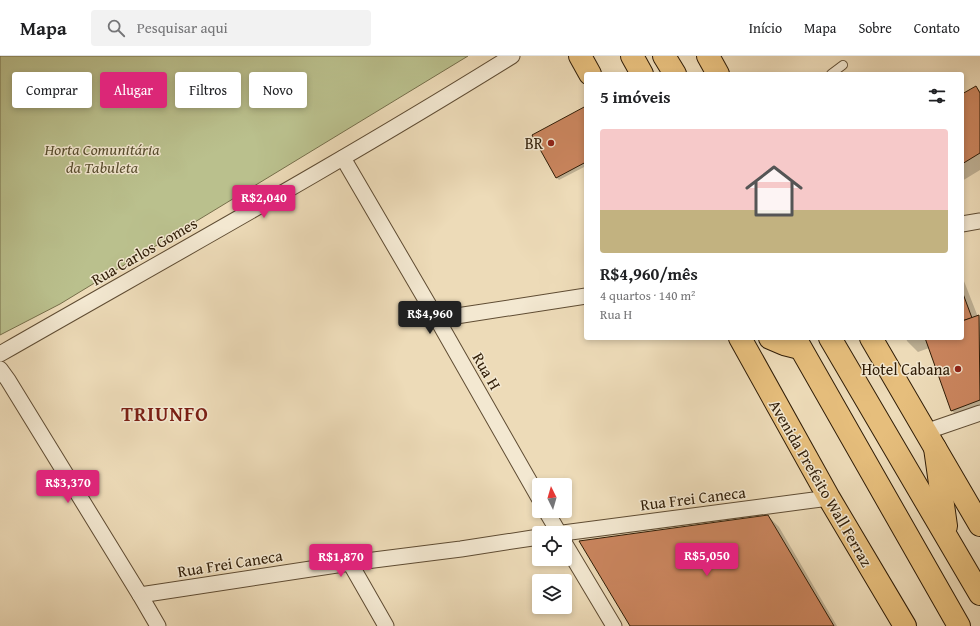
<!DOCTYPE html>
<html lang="pt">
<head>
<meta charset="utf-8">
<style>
	:root { --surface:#fff; --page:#f2f2f2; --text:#202124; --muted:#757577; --line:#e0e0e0; --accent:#db2777 }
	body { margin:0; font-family:"Gentium Book Plus",serif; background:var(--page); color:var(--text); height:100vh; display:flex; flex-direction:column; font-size:15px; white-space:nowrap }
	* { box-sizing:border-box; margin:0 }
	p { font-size:13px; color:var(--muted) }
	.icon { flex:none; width:22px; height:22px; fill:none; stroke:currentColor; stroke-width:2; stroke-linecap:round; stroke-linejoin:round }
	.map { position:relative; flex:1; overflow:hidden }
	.sheet { position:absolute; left:584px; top:16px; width:380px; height:268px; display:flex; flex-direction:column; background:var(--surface); border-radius:4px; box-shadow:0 2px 6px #0003 }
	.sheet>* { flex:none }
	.guide { position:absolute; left:12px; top:16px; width:380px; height:36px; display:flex; gap:8px }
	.needle { width:26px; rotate:355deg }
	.controls { position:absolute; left:532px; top:422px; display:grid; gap:8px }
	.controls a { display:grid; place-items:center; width:40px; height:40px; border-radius:4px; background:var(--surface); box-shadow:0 2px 6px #0003; font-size:20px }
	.price { position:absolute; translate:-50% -34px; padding:0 9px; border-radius:4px; background:var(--accent); color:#fff; font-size:13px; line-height:26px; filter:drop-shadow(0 1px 2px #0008) }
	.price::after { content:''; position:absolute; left:50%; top:24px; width:12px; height:9px; margin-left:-6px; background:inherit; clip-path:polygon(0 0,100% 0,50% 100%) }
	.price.current { background:#222; color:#fff }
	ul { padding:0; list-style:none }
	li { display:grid; align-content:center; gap:8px; height:212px; padding:0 16px }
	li+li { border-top:1px solid var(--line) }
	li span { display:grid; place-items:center; height:124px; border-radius:4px; color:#555 }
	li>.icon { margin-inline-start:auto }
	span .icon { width:72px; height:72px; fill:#fffc; stroke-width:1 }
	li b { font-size:17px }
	h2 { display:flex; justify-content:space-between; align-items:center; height:48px; padding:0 16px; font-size:17px }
	.chip { padding:0 14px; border-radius:4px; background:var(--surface); box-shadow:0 2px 6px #0003; font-size:14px; line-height:36px }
	.chip.current { background:var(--accent); color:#fff }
	header { display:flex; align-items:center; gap:24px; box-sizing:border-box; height:56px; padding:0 20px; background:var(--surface); border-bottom:1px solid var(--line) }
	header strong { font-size:19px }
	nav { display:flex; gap:22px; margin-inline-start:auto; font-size:14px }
	.search { width:280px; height:36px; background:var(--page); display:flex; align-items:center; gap:10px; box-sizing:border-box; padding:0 14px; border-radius:4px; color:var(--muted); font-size:15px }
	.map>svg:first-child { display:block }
</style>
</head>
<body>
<header>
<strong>Mapa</strong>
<div class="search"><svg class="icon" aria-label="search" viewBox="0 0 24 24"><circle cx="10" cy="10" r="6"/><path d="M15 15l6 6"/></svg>Pesquisar aqui</div>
<nav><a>Início</a><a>Mapa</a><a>Sobre</a><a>Contato</a></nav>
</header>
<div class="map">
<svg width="980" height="570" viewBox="0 0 980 570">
	<rect width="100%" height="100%" fill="#eddbb8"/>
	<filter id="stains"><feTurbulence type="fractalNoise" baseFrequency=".005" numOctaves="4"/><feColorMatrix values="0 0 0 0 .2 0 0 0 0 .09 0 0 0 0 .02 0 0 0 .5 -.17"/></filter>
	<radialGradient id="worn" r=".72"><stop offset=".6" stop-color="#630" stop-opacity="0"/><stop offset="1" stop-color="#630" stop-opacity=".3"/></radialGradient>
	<polygon fill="#bac08d" stroke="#756e4a" points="0,0 468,0 60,248 0,279"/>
	<g fill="#0003">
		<polygon points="976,31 980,35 980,114 962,125 962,39"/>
		<polygon points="586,51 586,110 559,124 557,122"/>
		<polygon points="962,220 978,261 979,260 980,261 980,359 963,365 952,355 929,292 918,296 907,285 906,282 962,282"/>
		<polygon points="768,460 779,471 837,570 631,570"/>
	</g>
	<g fill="#ca855e" stroke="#301d07">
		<polygon points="976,30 980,37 980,97 962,108 962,38"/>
		<polygon points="586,50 586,106 556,122 532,79"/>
		<polygon points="962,235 972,262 962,265"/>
		<polygon points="979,259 980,344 951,355 925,282 962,282 962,265"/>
		<polygon points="768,459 834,570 630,570 579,485"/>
	</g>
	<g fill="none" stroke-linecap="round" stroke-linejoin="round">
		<g stroke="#5f4c33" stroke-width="10">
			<polyline id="service" points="831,18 843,9"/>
		</g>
		<g stroke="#5f4c33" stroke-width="17">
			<g id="minor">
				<polyline points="343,102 437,263 539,442"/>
				<polyline points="962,168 980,165"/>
				<polyline points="437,263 586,240"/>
				<path d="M0 298C171 200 345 104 512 0"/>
				<polyline points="0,313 8,324 140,539 158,570"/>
				<polyline points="925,376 980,357"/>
				<polyline points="546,455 559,477"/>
				<polyline points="563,477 829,442"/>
				<polyline points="565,488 614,570"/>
				<polyline points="350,507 386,570"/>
				<polyline points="140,539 350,507 461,493 539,481"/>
			</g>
		</g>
		<g stroke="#301d07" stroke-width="24">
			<g id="primary">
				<polyline points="580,0 590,18"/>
				<polyline points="708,0 718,18"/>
				<polyline points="740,282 829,442 905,570"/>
				<polyline points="871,282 980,469"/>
			</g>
		</g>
		<g stroke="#301d07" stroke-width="24">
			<g id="trunk">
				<polyline points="632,0 642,18"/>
				<polyline points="664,0 675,18"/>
				<polyline points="770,282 784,288 800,292"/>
				<polyline points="795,282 959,570"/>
				<polyline points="830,282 980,538"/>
				<polyline points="935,392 946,470"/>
			</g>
		</g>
		<use href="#service" stroke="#f3e8d1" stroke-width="8"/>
		<use href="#minor" stroke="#f3e8d1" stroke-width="15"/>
		<use href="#primary" stroke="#e6be7c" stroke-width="22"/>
		<use href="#trunk" stroke="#e6be7c" stroke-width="22"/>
	</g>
	<g fill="#8f2418" stroke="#f3e8d1" stroke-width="1.5">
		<circle cx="551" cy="87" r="4"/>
		<circle cx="958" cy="313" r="4"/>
	</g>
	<g text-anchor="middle" stroke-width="3" stroke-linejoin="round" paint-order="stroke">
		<g font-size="16" fill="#301d07" stroke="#f3e8d1" text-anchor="end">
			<text x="543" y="93">BR</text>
			<text x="950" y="319">Hotel Cabana</text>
		</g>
		<g font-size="16" font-style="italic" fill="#594e2f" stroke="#f3e8d1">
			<text x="102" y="99">Horta Comunitária<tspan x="102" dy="18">da Tabuleta</tspan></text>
		</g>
		<g font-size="16" fill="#301d07" stroke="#f3e8d1">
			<text transform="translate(144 195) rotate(-30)" y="6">Rua Carlos Gomes</text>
			<text transform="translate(487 315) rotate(60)" y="6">Rua H</text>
			<text transform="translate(821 427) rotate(60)" y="6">Avenida Prefeito Wall Ferraz</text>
			<text transform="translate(693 442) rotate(-7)" y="6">Rua Frei Caneca</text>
			<text transform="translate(230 507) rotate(-9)" y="6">Rua Frei Caneca</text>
		</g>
		<g font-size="20" font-weight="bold" letter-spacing="1" fill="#7a1f14" stroke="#f3e8d1">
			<text x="165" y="365">TRIUNFO</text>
		</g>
	</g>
	<rect width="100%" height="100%" filter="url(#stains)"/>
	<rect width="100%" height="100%" fill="url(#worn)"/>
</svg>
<div class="controls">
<a><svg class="needle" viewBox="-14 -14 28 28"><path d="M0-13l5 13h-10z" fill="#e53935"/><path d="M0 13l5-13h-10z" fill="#757577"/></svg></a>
<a><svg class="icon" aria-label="locate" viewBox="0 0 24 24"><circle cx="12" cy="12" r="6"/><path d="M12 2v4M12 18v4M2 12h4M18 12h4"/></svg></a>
<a><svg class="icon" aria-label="layers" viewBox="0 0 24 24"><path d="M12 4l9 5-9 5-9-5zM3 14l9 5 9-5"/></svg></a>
</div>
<b class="price" style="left:264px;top:163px">R$2,040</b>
<b class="price current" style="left:430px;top:279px">R$4,960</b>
<b class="price" style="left:68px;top:448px">R$3,370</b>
<b class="price" style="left:707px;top:521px">R$5,050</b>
<b class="price" style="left:341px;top:522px">R$1,870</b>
<div class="guide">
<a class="chip">Comprar</a>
<a class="chip current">Alugar</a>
<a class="chip">Filtros</a>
<a class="chip">Novo</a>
</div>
<section class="sheet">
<h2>5 imóveis<svg class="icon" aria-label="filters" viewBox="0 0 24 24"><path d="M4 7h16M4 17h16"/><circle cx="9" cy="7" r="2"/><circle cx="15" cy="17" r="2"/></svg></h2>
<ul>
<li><span style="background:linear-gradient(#f6c9c9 65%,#c2b280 0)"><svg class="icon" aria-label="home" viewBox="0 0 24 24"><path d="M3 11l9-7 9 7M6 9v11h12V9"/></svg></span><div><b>R$4,960/mês</b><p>4 quartos · 140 m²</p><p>Rua H</p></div></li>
</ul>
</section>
</div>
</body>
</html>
